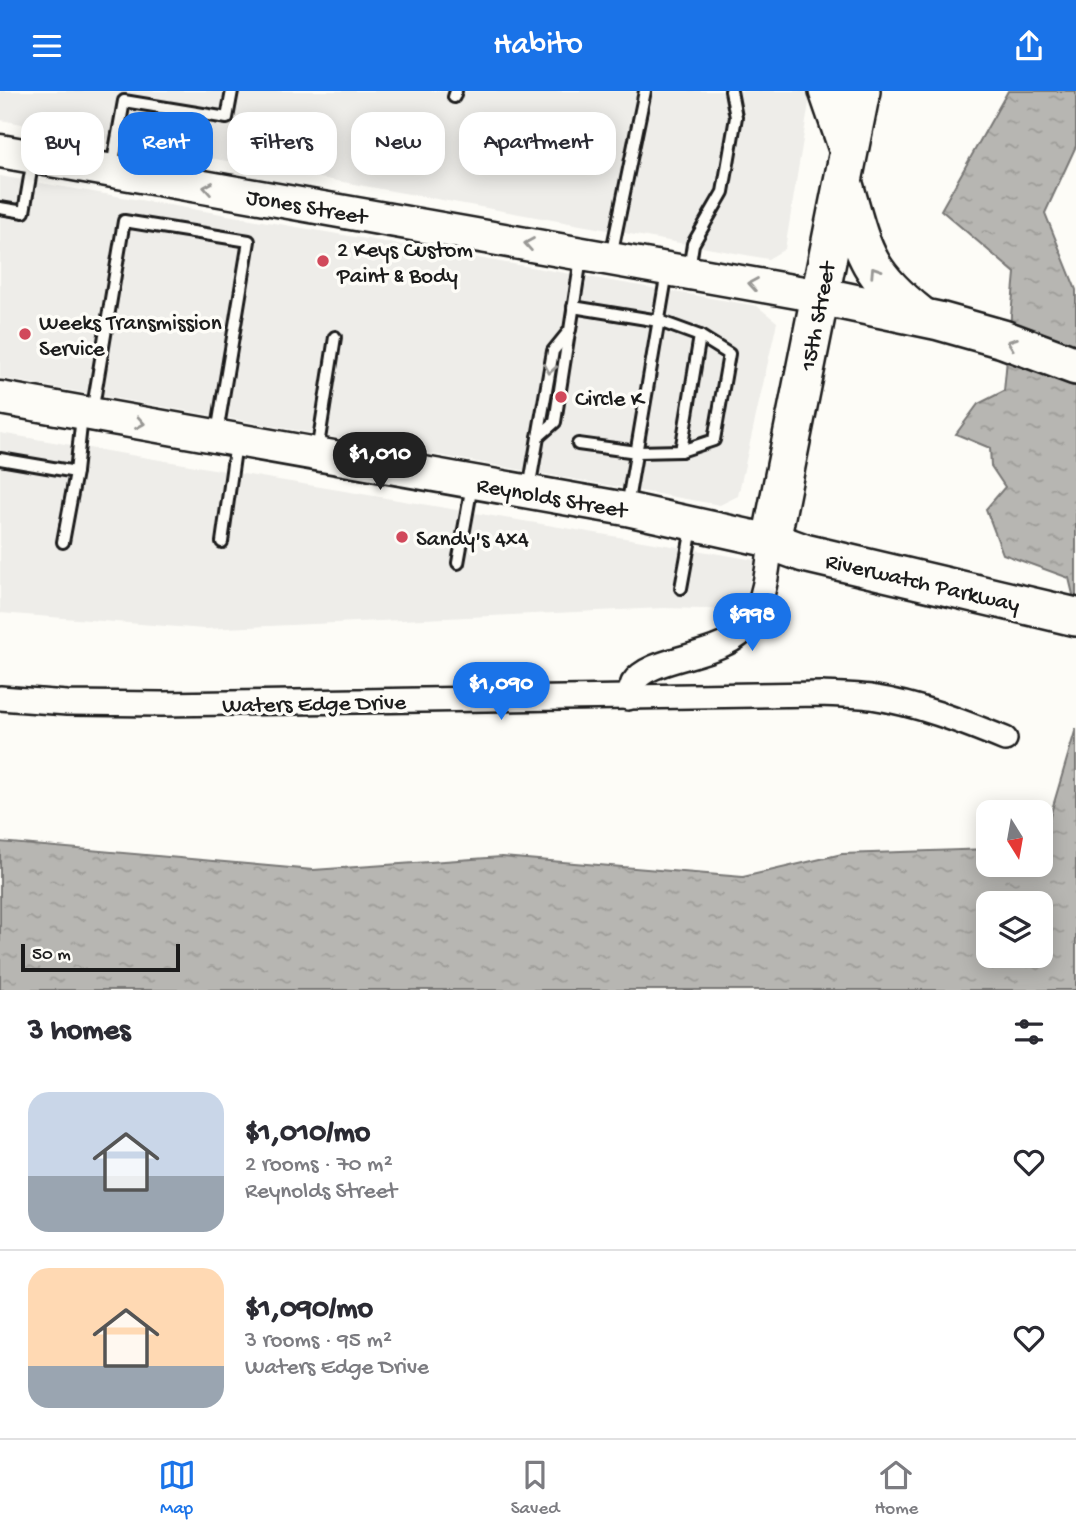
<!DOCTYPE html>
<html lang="en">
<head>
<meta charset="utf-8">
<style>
	:root { --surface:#fff; --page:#f2f2f3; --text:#2b2b33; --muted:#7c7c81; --line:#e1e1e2; --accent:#1a73e8 }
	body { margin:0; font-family:"Gochi Hand",sans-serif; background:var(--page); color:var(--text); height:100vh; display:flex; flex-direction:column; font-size:26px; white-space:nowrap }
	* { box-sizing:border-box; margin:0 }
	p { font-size:23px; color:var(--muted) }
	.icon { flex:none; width:38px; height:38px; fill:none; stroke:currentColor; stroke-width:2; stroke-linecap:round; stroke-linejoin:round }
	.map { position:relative; height:899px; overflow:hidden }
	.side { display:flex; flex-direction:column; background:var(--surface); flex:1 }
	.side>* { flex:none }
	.guide { position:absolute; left:21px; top:21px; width:700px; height:63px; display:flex; gap:14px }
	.needle { width:46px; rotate:169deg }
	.controls { position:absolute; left:976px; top:709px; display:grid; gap:14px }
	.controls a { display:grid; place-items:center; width:77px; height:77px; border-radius:14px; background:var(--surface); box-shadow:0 4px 18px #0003; font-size:35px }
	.scale { position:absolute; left:21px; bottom:18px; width:159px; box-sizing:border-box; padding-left:7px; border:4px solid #1c1c1c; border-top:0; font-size:19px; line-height:24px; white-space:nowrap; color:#1c1c1c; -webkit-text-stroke:5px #fdfcf7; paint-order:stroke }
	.price { position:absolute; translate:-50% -60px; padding:0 16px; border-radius:24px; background:var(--accent); color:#fff; font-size:23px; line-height:46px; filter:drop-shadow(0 2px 4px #0008) }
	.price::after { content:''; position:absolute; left:50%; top:42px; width:21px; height:16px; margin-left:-10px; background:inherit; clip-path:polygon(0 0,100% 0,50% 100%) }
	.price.selected { background:#222; color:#fff }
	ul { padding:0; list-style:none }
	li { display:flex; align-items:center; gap:21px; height:175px; padding:0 28px }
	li+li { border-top:2px solid var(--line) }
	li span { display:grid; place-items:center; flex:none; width:196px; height:140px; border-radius:21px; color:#555 }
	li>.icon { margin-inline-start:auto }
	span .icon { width:84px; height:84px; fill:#fffc; stroke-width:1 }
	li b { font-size:30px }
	h2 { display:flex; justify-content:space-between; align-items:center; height:84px; padding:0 28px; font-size:30px }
	.pill { padding:0 24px; border-radius:21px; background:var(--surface); box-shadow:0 4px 18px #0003; font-size:24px; line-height:63px }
	.pill.selected { background:var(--accent); color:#fff }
	header { display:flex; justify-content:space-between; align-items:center; height:91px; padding:0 28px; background:var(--accent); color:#fff; font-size:32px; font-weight:600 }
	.menu { display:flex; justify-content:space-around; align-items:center; height:98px; border-top:2px solid var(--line); background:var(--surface); font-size:19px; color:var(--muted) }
	.menu a { display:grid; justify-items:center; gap:4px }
	.menu .selected { color:var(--accent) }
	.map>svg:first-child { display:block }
</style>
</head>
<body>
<header><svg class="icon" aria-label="menu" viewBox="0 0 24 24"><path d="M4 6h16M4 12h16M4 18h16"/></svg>Habito<svg class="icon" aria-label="share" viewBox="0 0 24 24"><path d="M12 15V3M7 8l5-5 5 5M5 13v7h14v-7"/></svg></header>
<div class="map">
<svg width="1076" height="899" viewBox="0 0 1076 899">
	<defs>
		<pattern id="water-ripples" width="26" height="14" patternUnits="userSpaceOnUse" patternTransform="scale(1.75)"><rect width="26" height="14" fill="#b7b6b2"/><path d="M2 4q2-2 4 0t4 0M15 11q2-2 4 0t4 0" fill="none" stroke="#9d9c98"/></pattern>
	</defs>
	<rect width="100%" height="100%" fill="#fdfcf7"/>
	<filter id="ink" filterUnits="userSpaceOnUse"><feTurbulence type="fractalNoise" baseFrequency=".0143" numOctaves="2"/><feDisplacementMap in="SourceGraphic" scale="14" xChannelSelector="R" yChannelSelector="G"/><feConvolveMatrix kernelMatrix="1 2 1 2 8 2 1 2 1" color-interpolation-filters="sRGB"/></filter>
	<g filter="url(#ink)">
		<g fill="#eeede9">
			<polygon points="0,0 810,0 810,6 785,158 768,168 0,29"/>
			<polygon points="0,85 757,215 777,231 738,405 720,414 0,287"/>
			<polygon points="0,342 755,469 743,519 663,517 204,538 0,522"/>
		</g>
		<g fill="url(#water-ripples)" stroke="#797876" stroke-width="2" fill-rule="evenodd">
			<polygon points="1008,0 1076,0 1076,55 1045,122 1076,199 1076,516 1069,487 1003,463 986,418 1005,396 991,375 990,357 956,343 978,313 1004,300 1015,182 941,119"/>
			<path d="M1076 637V899H0V751L313 779 502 766 743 786 842 763 989 758V774H1041V756ZM1041 812V864H989V812Z"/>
		</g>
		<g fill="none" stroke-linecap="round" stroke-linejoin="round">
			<g stroke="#1c1c1c" stroke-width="16">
				<g id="lane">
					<polyline points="454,6 456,0"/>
					<polyline points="112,76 124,10 227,27 232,0"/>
					<polyline points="0,117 24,121 33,68"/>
					<polyline points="611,165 645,0"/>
					<polyline points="689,179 693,153 723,101 736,26 731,0"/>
					<polyline points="573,216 659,230 700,245 729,263 714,349 681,360 637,361 578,353"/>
					<polyline points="92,322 124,130 249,150 217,342"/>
					<polyline points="538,346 555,331 569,241"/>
					<polyline points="681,360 700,245"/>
					<polyline points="317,361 335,246"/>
					<polyline points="0,368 76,381 63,451"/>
					<polyline points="76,381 82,325"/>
					<polyline points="529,398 553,260 570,239 581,167"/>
					<polyline points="627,416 667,181"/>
					<polyline points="222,451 236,352"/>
					<polyline points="458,472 472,394"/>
					<polyline points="681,497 692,437"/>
				</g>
			</g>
			<g stroke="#1c1c1c" stroke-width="28">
				<g id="street">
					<path d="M0 607 67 612 162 613 822 603C838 604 855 604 871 606 917 613 961 630 1005 648"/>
					<path d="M628 607C629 603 631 597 633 592 651 563 727 569 750 532 765 509 768 476 771 450"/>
				</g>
			</g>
			<g stroke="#1c1c1c" stroke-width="37">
				<g id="secondary">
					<polyline points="0,60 820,205"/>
					<polyline points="0,307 626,418 771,450"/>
				</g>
			</g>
			<g stroke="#1c1c1c" stroke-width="42">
				<g id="primary">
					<polyline points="828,0 848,58"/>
					<polyline points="861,0 771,450 804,462 1076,526"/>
					<path d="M845 97C863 160 866 182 920 224"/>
					<polyline points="820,205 939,230 1003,248 1076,275"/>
				</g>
			</g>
			<use href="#lane" stroke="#fdfcf7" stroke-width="10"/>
			<use href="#street" stroke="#fdfcf7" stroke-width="23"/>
			<use href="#secondary" stroke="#fdfcf7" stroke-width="32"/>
			<use href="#primary" stroke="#fdfcf7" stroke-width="37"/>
		</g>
		<defs><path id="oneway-chevron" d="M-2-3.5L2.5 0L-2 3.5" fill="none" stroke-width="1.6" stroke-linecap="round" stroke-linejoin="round" transform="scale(1.75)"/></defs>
		<g stroke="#989794">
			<use href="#oneway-chevron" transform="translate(208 97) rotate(-170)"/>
			<use href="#oneway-chevron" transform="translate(529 153) rotate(-170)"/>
			<use href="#oneway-chevron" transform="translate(875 180) rotate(-123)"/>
			<use href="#oneway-chevron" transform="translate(753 193) rotate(-170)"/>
			<use href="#oneway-chevron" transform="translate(1012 252) rotate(-160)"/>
			<use href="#oneway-chevron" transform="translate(550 278) rotate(100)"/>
			<use href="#oneway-chevron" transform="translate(140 332) rotate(10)"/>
		</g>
	</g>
	<g fill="#d1495b" stroke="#fdfcf7" stroke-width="2.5">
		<circle cx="323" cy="170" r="7"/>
		<circle cx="25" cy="243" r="7"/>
		<circle cx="561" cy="306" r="7"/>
		<circle cx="402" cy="446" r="7"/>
	</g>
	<g text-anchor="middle" stroke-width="7" stroke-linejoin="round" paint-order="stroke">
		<g font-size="23" fill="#1c1c1c" stroke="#fdfcf7">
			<text transform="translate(307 114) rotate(10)" y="8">Jones Street</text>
			<text transform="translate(816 225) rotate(-79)" y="8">15th Street</text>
			<text transform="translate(552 405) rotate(10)" y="8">Reynolds Street</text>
			<text transform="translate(923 490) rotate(13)" y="8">Riverwatch Parkway</text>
			<text transform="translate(314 611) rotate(-1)" y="8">Waters Edge Drive</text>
		</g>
		<g font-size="23" fill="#1c1c1c" stroke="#fdfcf7" text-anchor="start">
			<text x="337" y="165">2 Keys Custom<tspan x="337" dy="26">Paint &amp; Body</tspan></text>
			<text x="39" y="238">Weeks Transmission<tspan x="39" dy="26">Service</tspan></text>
			<text x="575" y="314">Circle K</text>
			<text x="416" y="454">Sandy's 4x4</text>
		</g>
	</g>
</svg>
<div class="controls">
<a><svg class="needle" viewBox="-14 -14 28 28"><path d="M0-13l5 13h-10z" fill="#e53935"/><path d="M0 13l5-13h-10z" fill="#7c7c81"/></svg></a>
<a><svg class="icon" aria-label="layers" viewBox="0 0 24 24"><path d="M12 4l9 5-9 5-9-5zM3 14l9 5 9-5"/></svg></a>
</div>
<div class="scale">50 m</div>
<b class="price selected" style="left:380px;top:401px">$1,010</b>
<b class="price" style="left:752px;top:562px">$998</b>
<b class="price" style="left:501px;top:631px">$1,090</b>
<div class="guide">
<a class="pill">Buy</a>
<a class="pill selected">Rent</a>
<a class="pill">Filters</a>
<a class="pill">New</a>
<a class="pill">Apartment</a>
</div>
</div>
<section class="side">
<h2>3 homes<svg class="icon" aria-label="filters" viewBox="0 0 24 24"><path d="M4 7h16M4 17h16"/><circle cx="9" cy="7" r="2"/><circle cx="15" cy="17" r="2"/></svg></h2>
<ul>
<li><span style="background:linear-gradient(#c9d6e8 60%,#9aa5b1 0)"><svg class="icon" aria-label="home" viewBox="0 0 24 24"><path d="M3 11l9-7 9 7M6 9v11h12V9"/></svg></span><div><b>$1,010/mo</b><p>2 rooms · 70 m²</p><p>Reynolds Street</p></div><svg class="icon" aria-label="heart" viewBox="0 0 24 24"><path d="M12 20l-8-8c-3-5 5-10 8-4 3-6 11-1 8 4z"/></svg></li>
<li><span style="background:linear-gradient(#ffd9b3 70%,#9aa5b1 0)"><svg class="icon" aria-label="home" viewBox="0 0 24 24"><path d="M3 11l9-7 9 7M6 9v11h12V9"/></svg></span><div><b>$1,090/mo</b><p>3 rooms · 95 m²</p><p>Waters Edge Drive</p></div><svg class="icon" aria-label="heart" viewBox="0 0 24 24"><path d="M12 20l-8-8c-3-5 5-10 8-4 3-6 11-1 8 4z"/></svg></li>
</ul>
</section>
<nav class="menu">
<a class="selected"><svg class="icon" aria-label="map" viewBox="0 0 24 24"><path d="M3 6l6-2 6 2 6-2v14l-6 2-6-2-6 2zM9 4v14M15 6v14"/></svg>Map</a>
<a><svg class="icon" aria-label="saved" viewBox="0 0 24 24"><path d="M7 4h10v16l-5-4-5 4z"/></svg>Saved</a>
<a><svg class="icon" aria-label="home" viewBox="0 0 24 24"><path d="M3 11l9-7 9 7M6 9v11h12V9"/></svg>Home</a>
</nav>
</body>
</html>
